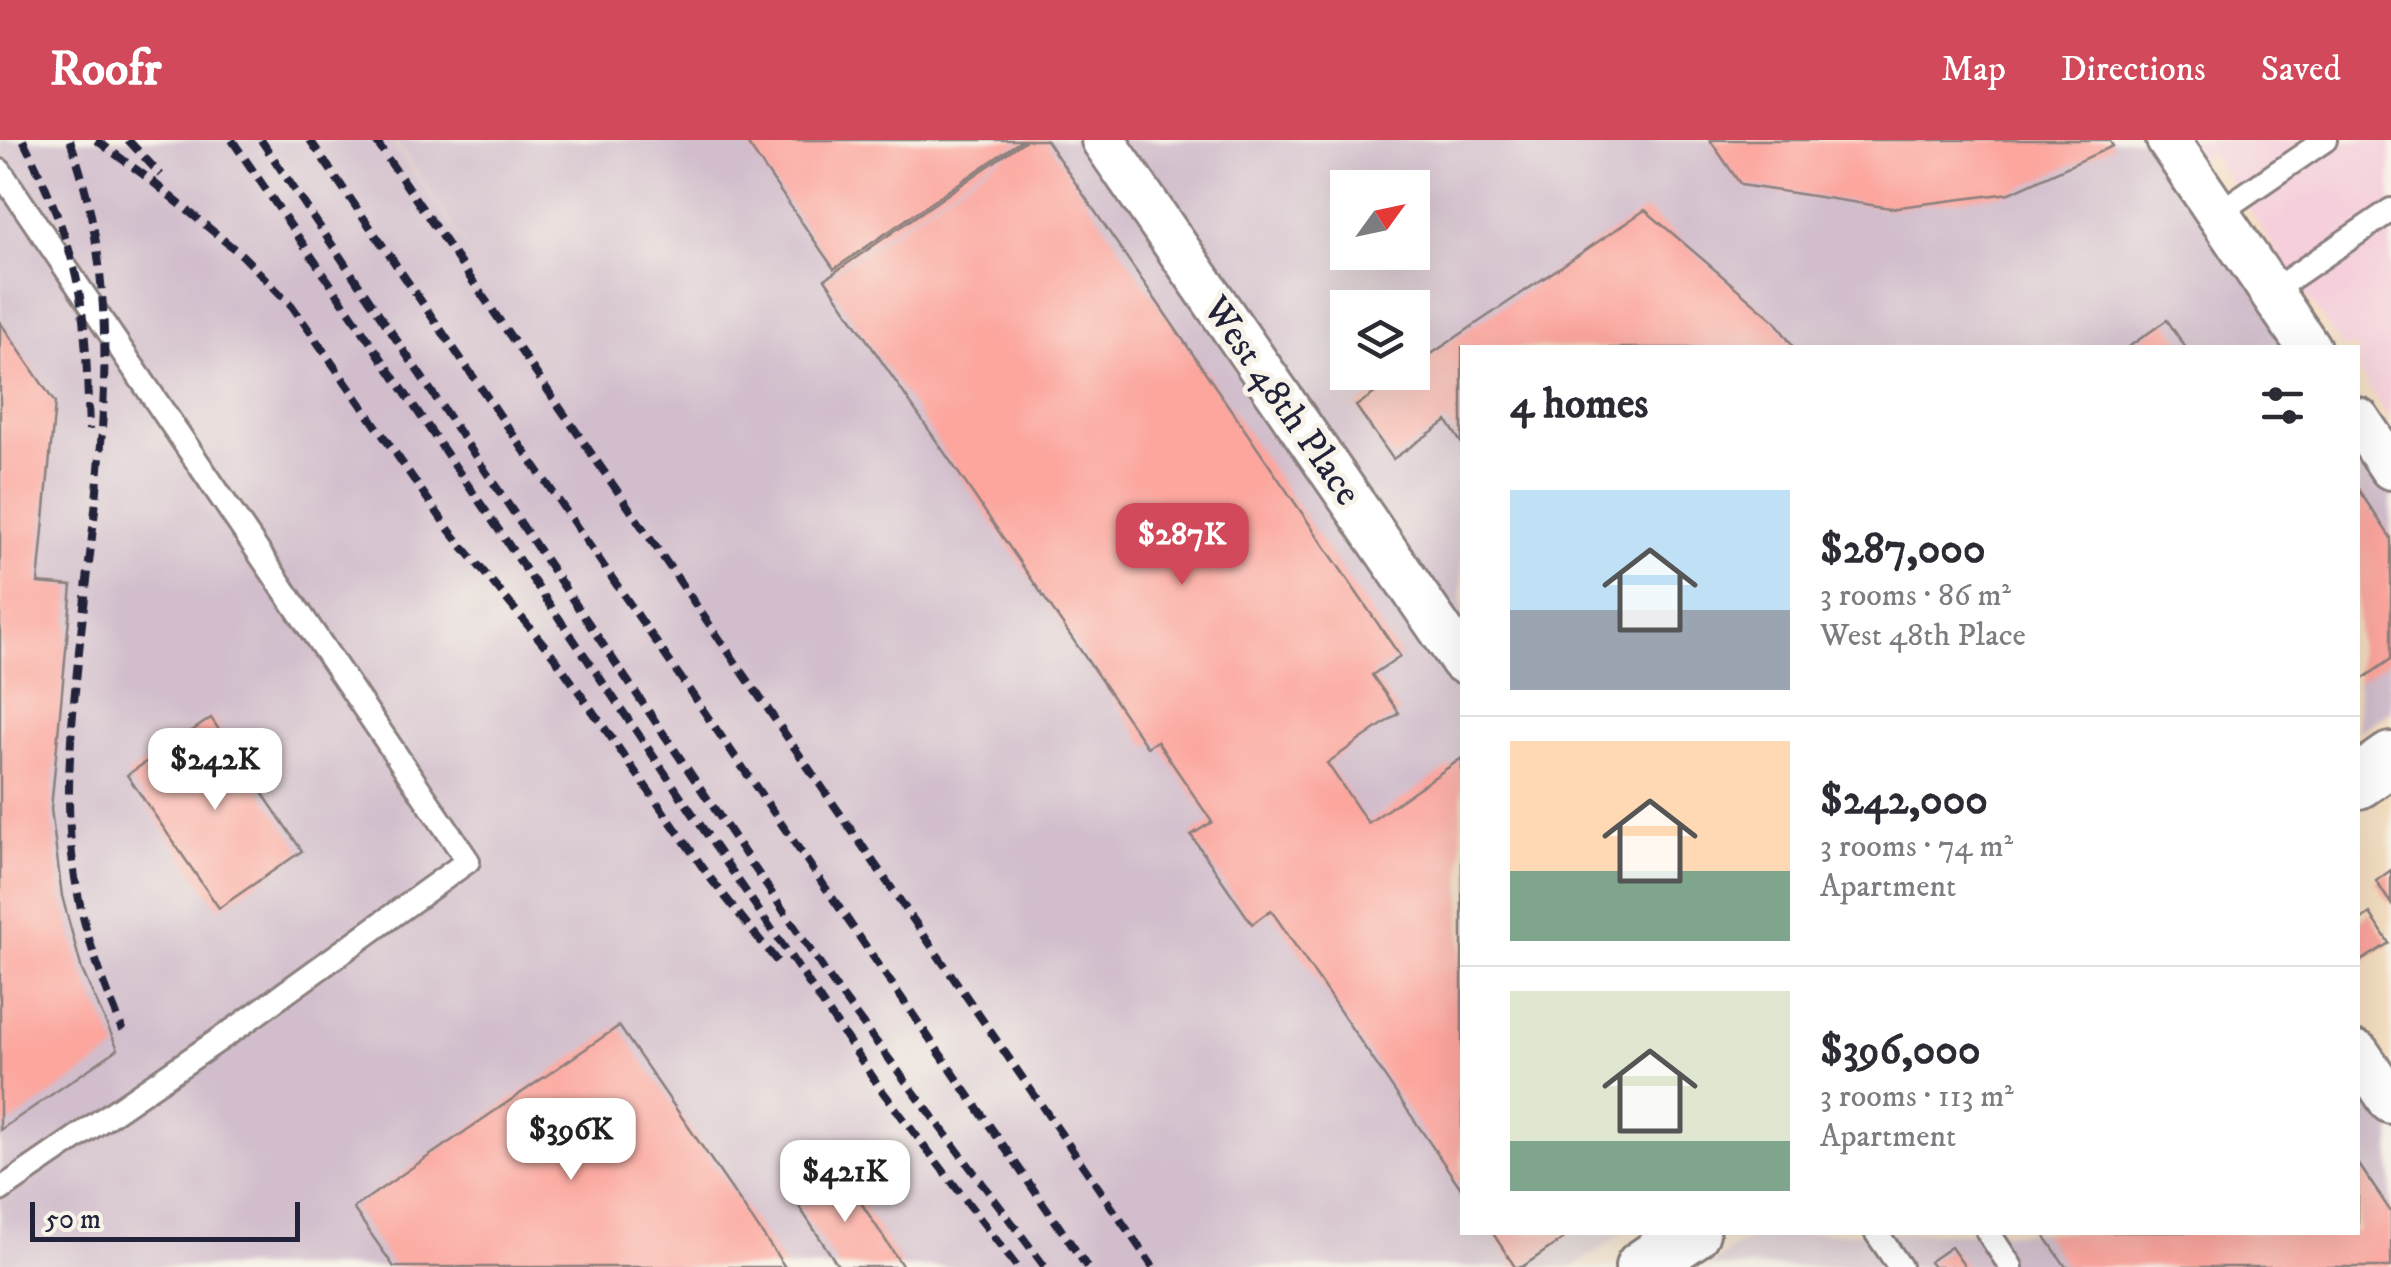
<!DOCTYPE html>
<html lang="en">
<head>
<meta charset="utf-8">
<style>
	:root { --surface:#fff; --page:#f7f7f7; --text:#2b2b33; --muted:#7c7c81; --line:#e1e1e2; --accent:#d1495b }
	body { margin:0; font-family:"IM FELL DW Pica",serif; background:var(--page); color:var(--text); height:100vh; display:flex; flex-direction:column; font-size:38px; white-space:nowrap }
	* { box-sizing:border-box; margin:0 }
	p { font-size:32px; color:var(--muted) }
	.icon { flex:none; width:55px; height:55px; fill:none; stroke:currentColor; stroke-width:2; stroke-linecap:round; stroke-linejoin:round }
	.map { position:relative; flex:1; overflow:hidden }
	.sheet { position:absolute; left:1460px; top:205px; width:900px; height:890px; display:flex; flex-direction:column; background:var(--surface); border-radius:0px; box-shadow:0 10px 40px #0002 }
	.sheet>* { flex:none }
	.needle { width:65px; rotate:57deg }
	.controls { position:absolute; left:1330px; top:30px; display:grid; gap:20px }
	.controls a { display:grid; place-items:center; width:100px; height:100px; border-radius:0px; background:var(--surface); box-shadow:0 10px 40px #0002; font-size:50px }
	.scale { position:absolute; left:30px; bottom:25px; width:270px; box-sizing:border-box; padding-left:10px; border:5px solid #22223b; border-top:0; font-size:28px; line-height:35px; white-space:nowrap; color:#22223b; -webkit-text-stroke:8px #f7f3e8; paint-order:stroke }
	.price { position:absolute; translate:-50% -85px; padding:0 22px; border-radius:20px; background:#fff; color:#222; font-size:32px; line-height:65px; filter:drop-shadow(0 2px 5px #0008) }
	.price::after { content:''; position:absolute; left:50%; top:60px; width:30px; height:22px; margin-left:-15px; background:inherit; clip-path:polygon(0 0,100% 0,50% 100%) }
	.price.selected { background:var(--accent); color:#fff }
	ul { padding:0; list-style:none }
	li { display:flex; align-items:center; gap:30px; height:250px; padding:0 50px }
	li+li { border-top:2px solid var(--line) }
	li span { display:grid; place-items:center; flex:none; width:280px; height:200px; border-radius:0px; color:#555 }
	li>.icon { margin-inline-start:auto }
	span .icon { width:120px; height:120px; fill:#fffc; stroke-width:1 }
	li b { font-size:42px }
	h2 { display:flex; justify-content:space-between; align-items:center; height:120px; padding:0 50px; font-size:42px }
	header { display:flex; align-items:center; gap:60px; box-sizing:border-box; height:140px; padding:0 50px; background:var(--accent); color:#fff }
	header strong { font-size:48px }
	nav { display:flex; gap:55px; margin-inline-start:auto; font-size:35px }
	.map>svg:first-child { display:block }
</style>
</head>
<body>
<header>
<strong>Roofr</strong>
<nav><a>Map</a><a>Directions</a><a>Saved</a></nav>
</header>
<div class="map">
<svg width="2391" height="1127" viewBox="0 0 2391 1127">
	<rect width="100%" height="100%" fill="#f7f3e8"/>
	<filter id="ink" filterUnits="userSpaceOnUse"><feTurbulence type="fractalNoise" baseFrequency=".01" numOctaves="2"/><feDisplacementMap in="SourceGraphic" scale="20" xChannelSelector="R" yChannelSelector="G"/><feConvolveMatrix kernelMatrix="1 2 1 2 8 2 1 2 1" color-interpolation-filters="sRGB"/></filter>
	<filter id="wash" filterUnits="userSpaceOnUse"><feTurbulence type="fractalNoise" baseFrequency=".0048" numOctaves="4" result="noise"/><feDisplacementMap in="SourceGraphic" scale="40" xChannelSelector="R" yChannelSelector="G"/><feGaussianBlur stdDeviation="2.25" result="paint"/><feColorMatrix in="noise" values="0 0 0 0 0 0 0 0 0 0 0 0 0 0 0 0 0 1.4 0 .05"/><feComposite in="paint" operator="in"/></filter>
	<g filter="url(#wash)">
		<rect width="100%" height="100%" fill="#f4dec1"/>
		<polygon fill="#f5cfdb" points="2168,0 2391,0 2391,281 2358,232 2358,208 2341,207 2210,13 2187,28"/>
		<g fill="#d1bdcc" fill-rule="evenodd">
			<path d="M0 0H392L502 159 394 0H2172L2312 207 1462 208V1092L1624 1093 1573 1127H0ZM1348 48H1412V112H1348ZM1348 168H1412V232H1348Z"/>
			<polygon points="2358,276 2391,326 2391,570 2358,593"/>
			<polygon points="2358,902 2391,952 2391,1127 1706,1127 1757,1093 2358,1092"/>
		</g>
		<g id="blocks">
			<g fill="#fca69e">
				<polygon points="745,0 1022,0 834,129"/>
				<polygon points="1026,0 1046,0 1400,516 1372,535 1399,573 1327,623 1368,683 1462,618 1462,1050 1271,770 1252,784 1191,695 1212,682 1157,601 1147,607 825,139"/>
				<polygon points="1710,0 2109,0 2113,6 2010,53 1891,68 1741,45"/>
				<polygon points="1645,70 1775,181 1794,208 1462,208 1462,304 1447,281 1393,319 1356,266 1405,232 1412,232 1412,227"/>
				<polygon points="2167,180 2186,208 2127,208"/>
				<polygon points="0,182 55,263 38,443 72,446 51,669 62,756 82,830 118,909 0,990"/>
				<polygon points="2358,349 2391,398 2391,519 2358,542"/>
				<polygon points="211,578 302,711 219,768 127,635"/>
				<polygon points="2391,730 2391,764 2376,741"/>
				<polygon points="2370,773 2389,803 2361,821 2358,815 2358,782"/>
				<polygon points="619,886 785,1127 394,1127 353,1068"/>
				<polygon points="2358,1023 2391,1072 2391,1127 2066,1127 2042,1092 2358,1092"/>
				<polygon points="839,1029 903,1127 839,1127 794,1059"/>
				<polygon points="1492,1092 1573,1092 1522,1127 1515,1127"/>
				<polygon points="1951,1107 1965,1127 1933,1127 1929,1122"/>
			</g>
		</g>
	</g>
	<g filter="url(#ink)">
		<use href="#blocks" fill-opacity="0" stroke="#8b807e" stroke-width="2.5"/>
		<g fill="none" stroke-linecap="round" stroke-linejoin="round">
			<g stroke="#8b807e" stroke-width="28">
				<g id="service">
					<polyline points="0,31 468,721 242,884 0,1050"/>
					<polyline points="2218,73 2325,0"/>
					<polyline points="2271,152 2391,70"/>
					<polyline points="1876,1092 1900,1127"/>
					<polyline points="1988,1092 2011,1127"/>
				</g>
			</g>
			<g stroke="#8b807e" stroke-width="48">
				<g id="minor">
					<polyline points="1103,0 1462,521"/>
					<polyline points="2168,0 2309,208"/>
					<polyline points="2358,279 2391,328"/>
					<polyline points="2358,913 2391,962"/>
				</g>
			</g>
			<g stroke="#8b807e" stroke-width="58">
				<g id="tertiary">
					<polyline points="2358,642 2391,619"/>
					<polyline points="1642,1127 1693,1092"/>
				</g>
			</g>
			<use href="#service" stroke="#fff" stroke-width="22"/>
			<use href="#minor" stroke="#fff" stroke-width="42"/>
			<use href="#tertiary" stroke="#fff" stroke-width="52"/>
			<g stroke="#22223b" stroke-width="8" stroke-dasharray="15 8" stroke-linecap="butt">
				<path d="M23 0C45 44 65 88 76 136 87 186 87 239 89 290"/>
				<path d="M70 0C130 167 97 340 79 511 72 581 64 653 73 723 80 782 100 836 123 890"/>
				<polyline points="96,0 148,38 243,116 292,166 450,391 555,518 711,739 779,824"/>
				<polyline points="128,0 161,35"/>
				<polyline points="232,0 883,952 1017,1127"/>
				<polyline points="261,0 838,851 1045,1127"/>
				<polyline points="310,0 1087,1127"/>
				<polyline points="375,0 1153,1127"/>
			</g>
		</g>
	</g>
	<g text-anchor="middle" stroke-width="10" stroke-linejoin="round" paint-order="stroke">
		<g font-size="38" fill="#22223b" stroke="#f7f3e8">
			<text transform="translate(1283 260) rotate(55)" y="13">West 48th Place</text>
		</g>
	</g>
</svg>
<div class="controls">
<a><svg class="needle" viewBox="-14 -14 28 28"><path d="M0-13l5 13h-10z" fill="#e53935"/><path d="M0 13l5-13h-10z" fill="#7c7c81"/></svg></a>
<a><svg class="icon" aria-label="layers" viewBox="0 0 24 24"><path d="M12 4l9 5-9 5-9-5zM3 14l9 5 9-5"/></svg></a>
</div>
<div class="scale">50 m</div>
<b class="price selected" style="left:1182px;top:448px">$287K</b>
<b class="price" style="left:215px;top:673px">$242K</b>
<b class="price" style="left:571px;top:1043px">$396K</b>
<b class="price" style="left:845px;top:1085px">$421K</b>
<section class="sheet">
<h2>4 homes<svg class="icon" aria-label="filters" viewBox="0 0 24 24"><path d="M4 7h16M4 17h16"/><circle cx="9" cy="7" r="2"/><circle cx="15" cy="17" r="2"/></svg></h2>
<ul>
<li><span style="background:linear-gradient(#bfe0f5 60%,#9aa5b1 0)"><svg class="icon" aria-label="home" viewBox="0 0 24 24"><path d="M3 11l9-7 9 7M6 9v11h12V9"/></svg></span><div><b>$287,000</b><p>3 rooms · 86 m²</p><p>West 48th Place</p></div></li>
<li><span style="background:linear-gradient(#ffd9b3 65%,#7fa58c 0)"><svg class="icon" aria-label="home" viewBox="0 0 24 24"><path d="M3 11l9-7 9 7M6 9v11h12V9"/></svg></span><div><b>$242,000</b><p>3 rooms · 74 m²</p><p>Apartment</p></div></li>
<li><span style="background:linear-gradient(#dfe7d0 75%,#7fa58c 0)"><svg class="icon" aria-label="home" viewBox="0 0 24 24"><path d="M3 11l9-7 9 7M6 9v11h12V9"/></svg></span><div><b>$396,000</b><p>3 rooms · 113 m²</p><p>Apartment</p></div></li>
</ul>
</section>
</div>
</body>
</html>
